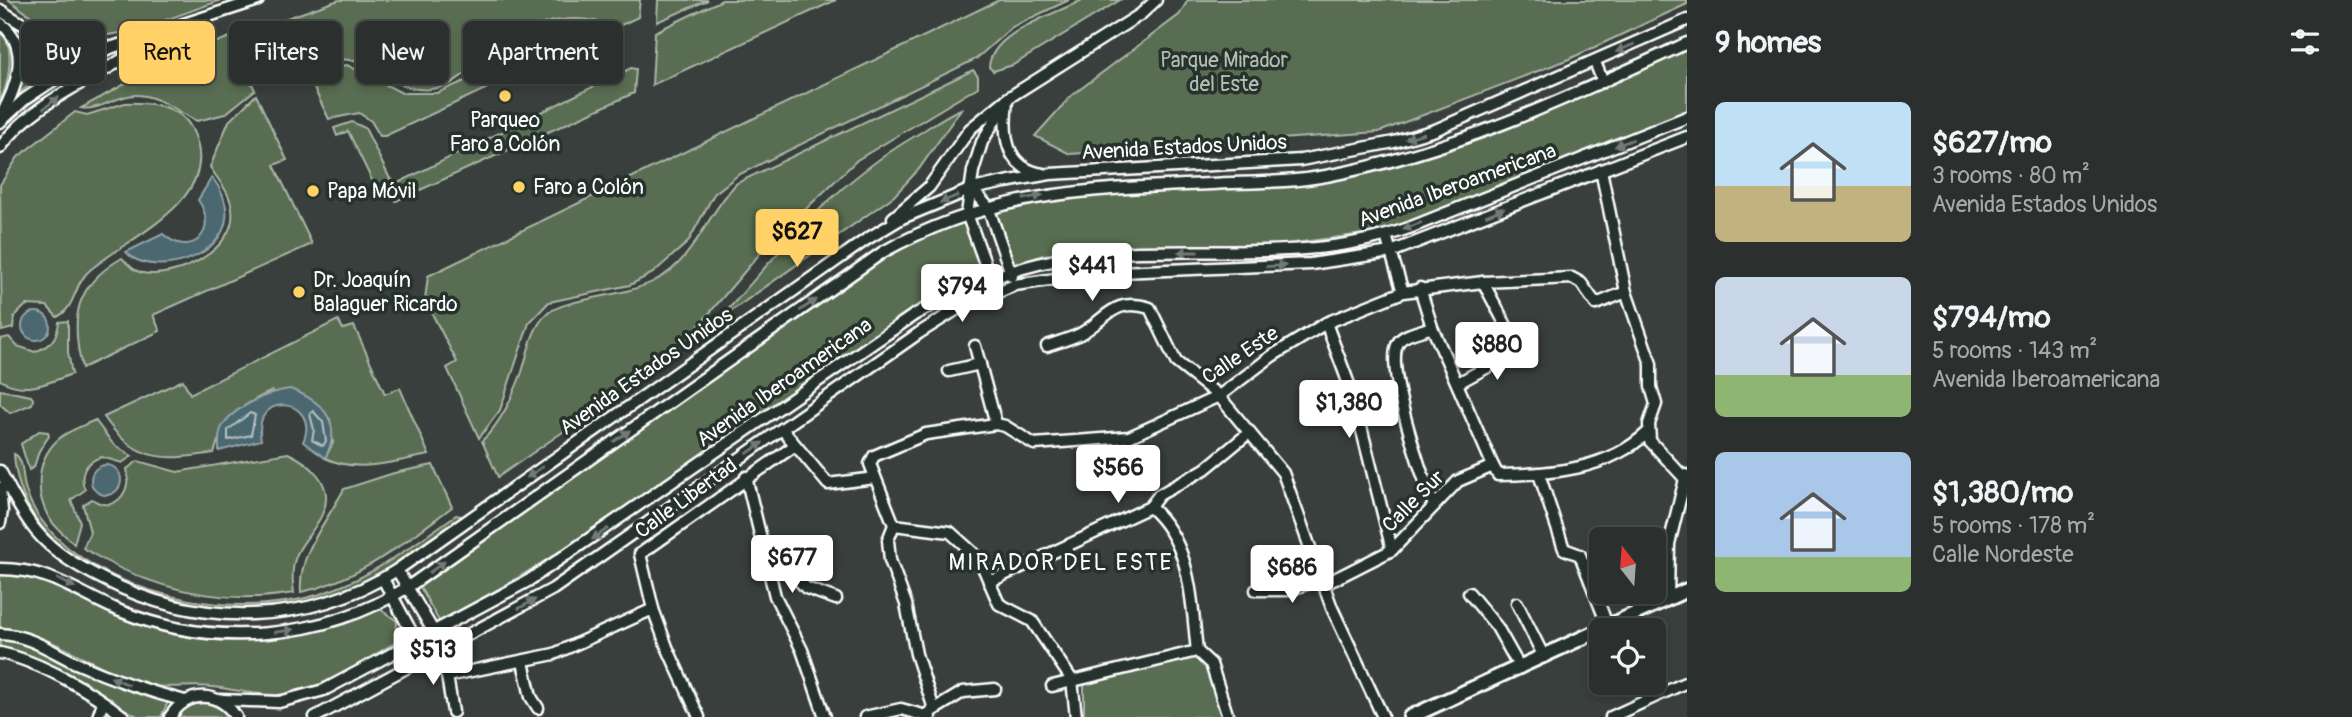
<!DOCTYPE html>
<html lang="en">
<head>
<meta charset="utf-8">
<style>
	:root { --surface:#2b2f2d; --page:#373b39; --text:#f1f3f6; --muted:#a6a9aa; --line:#474a49; --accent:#ffd166 }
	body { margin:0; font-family:Pangolin,sans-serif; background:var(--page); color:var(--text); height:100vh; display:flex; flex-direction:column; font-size:26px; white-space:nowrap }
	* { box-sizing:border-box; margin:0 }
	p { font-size:23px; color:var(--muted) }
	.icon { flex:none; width:38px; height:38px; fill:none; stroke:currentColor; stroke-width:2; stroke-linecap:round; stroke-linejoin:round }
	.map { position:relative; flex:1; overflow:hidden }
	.details { display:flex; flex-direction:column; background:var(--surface); width:665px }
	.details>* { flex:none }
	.top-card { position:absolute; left:21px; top:21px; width:665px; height:63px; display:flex; gap:14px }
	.needle { width:46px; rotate:343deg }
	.buttons { position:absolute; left:1589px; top:527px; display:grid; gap:14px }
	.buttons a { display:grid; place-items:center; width:77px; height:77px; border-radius:10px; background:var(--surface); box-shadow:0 4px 10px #0003,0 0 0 2px var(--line); font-size:35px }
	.price { position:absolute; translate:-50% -60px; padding:0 16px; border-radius:7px; background:#fff; color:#222; font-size:23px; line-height:46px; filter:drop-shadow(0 2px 4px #0008) }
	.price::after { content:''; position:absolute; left:50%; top:42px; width:21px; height:16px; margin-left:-10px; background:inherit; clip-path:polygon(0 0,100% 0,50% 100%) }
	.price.on { background:var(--accent); color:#111 }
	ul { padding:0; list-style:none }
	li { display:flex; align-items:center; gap:21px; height:175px; padding:0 28px }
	li span { display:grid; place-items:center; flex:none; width:196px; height:140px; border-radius:10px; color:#555 }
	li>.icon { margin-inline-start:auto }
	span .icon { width:84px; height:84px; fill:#fffc; stroke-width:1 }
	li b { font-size:30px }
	h2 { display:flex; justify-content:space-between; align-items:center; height:84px; padding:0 28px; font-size:30px }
	.chip { padding:0 24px; border-radius:10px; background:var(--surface); box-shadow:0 4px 10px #0003,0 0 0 2px var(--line); font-size:24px; line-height:63px }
	.chip.on { background:var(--accent); color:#111 }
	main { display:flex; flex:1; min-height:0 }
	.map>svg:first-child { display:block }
</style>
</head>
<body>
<main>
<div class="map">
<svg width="1687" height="717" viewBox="0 0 1687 717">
	<rect width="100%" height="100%" fill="#393f3c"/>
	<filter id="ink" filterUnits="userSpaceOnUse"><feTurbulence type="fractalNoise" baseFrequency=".0143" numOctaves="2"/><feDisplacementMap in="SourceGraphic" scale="14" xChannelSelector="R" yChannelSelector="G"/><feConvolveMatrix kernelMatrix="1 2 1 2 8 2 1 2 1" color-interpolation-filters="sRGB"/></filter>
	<g filter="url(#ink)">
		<g fill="#586d51" stroke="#acb6a8" stroke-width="2">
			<path d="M9 0H222C177 14 99 52 54 30 38 23 23 10 9 0Z"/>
			<path d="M339 0H640L638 17 615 28C571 7 521 26 485 55 471 67 460 81 442 87 406 97 388 74 357 62 341 56 320 61 304 65L281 20Z"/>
			<polygon points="658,0 708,0 657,22"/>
			<polygon points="722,0 836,0 652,85 655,32"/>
			<polygon points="999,0 1069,0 1012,27 976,59 738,175 714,194 688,242 653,273 630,285 549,302 529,323 500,410 479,438 447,368 457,362 425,300 428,276"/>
			<path d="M1082 0H1120L1013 65 993 71 989 67C991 32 1054 15 1082 0Z"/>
			<polygon points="1188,0 1687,0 1687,4 1569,59 1379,132 1070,154 1035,136 1071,96 1179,15"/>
			<path d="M5 19 36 38 79 50 19 93C22 61 25 45 5 19Z"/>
			<polygon points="578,23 607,32 385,136 380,136 371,121 359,113 329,119 305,70 347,65 402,93 437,93 465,81 516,40 551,26"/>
			<path d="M0 33C17 45 8 85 0 102Z"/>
			<path d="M230 37 255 90 225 114 197 121C178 112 158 95 135 95 117 95 98 112 81 108L167 61Z"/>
			<path d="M1687 47V111L1386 231 1271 246 1127 247 1043 255 1013 266 997 212C1071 191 1152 193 1229 189 1250 188 1272 189 1293 186 1433 169 1560 105 1687 47Z"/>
			<polygon points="631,68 636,69 634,93 396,201 392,194 381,199 348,131 337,136 334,128 352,122 365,128 390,179 398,183"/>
			<path d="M973 70 978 76V87L857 160 762 251 685 342 649 372 498 477 482 441C502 421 512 398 522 372 528 353 532 326 548 313 569 297 626 297 656 280 696 259 706 214 737 183Z"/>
			<path d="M256 95 287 160 274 165 312 244 153 315 160 331 82 368C70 317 75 285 122 258 128 264 133 271 143 273 176 280 238 249 232 209 230 192 218 180 210 167L229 121Z"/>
			<path d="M125 103C149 102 180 105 192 129 227 199 129 236 89 271 73 285 76 308 57 317L47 306 26 305 14 317 13 328 2 331 0 185 18 157 75 112 87 115Z"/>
			<path d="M961 109 919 169 894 196 720 319C781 249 833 184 915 136 930 127 945 115 961 109Z"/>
			<path d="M965 221 983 274 949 286C781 401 618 524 440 623L420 587 900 246Z"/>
			<path d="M338 320 343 329 354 326 385 394 400 388 429 455C395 461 358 474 325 458L333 443 330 419 272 391C239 406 224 418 214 453 164 461 134 462 104 417L183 380 190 394Z"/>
			<path d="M68 321V352L72 374C47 383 26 395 0 380V339L9 337 17 346 35 352C51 345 57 339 59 322Z"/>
			<polygon points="0,390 31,396 33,399 32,404 10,413 0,404"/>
			<path d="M95 420 113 444 132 456 122 463 102 457C86 461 78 474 85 490L71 500 80 522 74 544C66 536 53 526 48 516 34 490 37 456 61 437 70 430 85 425 95 420Z"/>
			<polygon points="39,431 48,432 49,436 39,451 34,467 29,470 21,444"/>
			<path d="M288 453C310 463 335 484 323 512 318 526 306 537 299 550 291 564 292 578 294 593 218 606 147 588 83 548L90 532 83 505 92 499C114 515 132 492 127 469L138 461 177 472Z"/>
			<path d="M14 454C24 458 22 476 25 487 30 505 42 523 55 536 120 601 251 623 334 589 379 572 417 542 456 515L461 516C452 529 433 539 420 548 385 574 348 593 305 604 202 628 21 580 14 454Z"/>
			<path d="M433 465 452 507C405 542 360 580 301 592 298 553 326 523 344 489L394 473Z"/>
			<path d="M0 574C49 574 86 602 130 620 213 655 300 641 380 609L397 621 396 642C362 662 317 694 275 695 253 695 234 689 212 687 183 684 158 692 128 679 86 661 46 632 0 628Z"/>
			<polygon points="0,637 33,644 90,673 168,702 161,717 139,717 21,653 0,650"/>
			<polygon points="1199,656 1211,665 1226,717 1084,717 1084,684"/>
			<polygon points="204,702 222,709 228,717 175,717 185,707"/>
		</g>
		<g fill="#4b6771" stroke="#93a4aa" stroke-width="2">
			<path d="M212 177C265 247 157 286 126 252L163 234C191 260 220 231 198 200Z"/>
			<circle cx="36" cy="326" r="14"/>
			<path d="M290 389C323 401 344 423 325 458L303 442C322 398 251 389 261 440L219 451C219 444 218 436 221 429 229 409 270 391 290 389Z"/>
			<circle cx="106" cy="480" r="15"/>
		</g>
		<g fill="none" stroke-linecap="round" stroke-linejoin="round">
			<g stroke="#b7c2c6" stroke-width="2">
				<polygon points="313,411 323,422 326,441 323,446 312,440 314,430 310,414"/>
				<polygon points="250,413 255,415 251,435 228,440 228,430"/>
			</g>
			<g stroke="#fff" stroke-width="15">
				<g id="minor">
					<path d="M0 10C39 36 62 45 109 47"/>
					<path d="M0 23C32 46 17 88 0 117"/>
					<polyline points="1595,62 1603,82"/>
					<path d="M1007 101C1003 133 1004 168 1043 174"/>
					<polyline points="0,122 25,99 84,60 113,47 258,0"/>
					<path d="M0 148C37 95 107 76 156 37"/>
					<polyline points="1601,170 1626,292 1651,364 1651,387 1656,404 1649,424 1650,441 1687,481"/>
					<polyline points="972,189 988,207 1012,276"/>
					<polyline points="893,218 929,187 970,129 1008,98 1141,14 1156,0"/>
					<polyline points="1386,236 1403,292"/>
					<polyline points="1420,288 1432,327 1493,466"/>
					<polyline points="995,291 967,214 973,171 982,142 1004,105"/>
					<polyline points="1326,323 1353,395 1392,550"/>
					<path d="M1432 327C1422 331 1402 334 1398 343 1384 367 1423 478 1434 506"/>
					<polyline points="975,346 996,424"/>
					<path d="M1047 346C1058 342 1070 339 1080 334 1107 319 1113 297 1150 308L1176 362 1219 396 1283 473 1332 608 1383 717"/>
					<polyline points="949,371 980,364"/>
					<polyline points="1458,383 1519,350 1483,282"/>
					<polyline points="782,429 828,484 875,478"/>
					<path d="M0 471C11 491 21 513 36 531 55 554 79 567 105 580 198 628 308 626 397 570L867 239 902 218 972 189 1005 182 1050 174 1301 160 1394 142 1435 130 1687 20"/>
					<polyline points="1539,474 1564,549 1580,555 1608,627"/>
					<polyline points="746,477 775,596 802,650 825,717"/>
					<polyline points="0,488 2,511 0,523"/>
					<path d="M1150 507C1192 544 1191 599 1197 651L1211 664 1228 717"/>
					<polyline points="894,525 950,532 979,558 999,604 1032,621 1072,680 1076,717"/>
					<polyline points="762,540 806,588 836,599"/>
					<path d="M0 569C51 569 75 592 120 611 212 649 323 640 408 587L883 252C992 191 1089 189 1210 184 1249 182 1288 183 1326 176 1453 152 1570 97 1687 43"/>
					<polyline points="397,570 444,649"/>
					<polyline points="383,579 426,659"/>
					<polyline points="989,582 1150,507 1159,495 1205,469 1250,432"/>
					<path d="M1323 585 1392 550 1458 481 1493 466 1498 475C1552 474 1608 470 1648 432"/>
					<polyline points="1256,590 1289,590 1321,579"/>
					<polyline points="1469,593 1497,627 1520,668"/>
					<polyline points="1668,598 1669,544 1686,475"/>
					<polyline points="1517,603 1544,657"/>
					<path d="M0 634C29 635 51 651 76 663 112 679 147 691 185 701"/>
					<path d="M0 653C39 661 93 692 124 717"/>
					<polyline points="435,654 447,676 453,712"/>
					<polyline points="523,662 531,697 538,708"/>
					<polyline points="447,676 554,654 653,609"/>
					<polyline points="1052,686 1197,651"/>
					<path d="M221 700 279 702 324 690 528 581 914 315C964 287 1016 265 1074 257 1185 242 1301 267 1409 228L1687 117"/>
					<polyline points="934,709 916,654 906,604 890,560 888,540 894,525 870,464 874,456 926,434 996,424 1005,426 1034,444 1129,437 1219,396 1272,356 1326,323 1403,292 1483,282 1572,278 1581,283 1596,304 1626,292"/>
					<polyline points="927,714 963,692 995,689"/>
					<polyline points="98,717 103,702"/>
					<path d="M170 717C187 690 219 690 236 717"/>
					<polyline points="315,717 553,589 919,333 959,308 1015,285 1096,273 1311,264 1391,252 1687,137"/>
					<polyline points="699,717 667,647 653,609 640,554 794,446"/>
					<polyline points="865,717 901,709 930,717"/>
					<polyline points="1611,717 1687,682"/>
				</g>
			</g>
			<g stroke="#fff" stroke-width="18">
				<polyline id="major" points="1410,717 1687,590"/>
			</g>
			<use href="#minor" stroke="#26332d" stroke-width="10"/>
			<use href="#major" stroke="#26332d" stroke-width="12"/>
		</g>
		<defs><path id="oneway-solid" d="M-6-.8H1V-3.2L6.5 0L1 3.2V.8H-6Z" transform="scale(1.75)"/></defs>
		<g fill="#727a76">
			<use href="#oneway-solid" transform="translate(1625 48) rotate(156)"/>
			<use href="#oneway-solid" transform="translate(51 103) rotate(-37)"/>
			<use href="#oneway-solid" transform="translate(1415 136) rotate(163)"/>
			<use href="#oneway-solid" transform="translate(1624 143) rotate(158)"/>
			<use href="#oneway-solid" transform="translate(1033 197) rotate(-11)"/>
			<use href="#oneway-solid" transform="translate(949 199) rotate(157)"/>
			<use href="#oneway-solid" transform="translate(1495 212) rotate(-22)"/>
			<use href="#oneway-solid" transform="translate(1412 226) rotate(159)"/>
			<use href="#oneway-solid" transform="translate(1188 252) rotate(180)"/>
			<use href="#oneway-solid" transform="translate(1276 266) rotate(-3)"/>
			<use href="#oneway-solid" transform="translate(808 305) rotate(-35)"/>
			<use href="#oneway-solid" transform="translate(622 436) rotate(-35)"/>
			<use href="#oneway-solid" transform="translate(755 448) rotate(-35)"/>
			<use href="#oneway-solid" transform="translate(535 472) rotate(145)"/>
			<use href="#oneway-solid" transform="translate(600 534) rotate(145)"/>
			<use href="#oneway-solid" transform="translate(437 567) rotate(-35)"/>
			<use href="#oneway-solid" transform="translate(66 583) rotate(25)"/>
			<use href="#oneway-solid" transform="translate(527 604) rotate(-29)"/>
			<use href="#oneway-solid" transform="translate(284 631) rotate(-8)"/>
			<use href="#oneway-solid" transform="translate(120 681) rotate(-158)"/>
		</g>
	</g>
	<g fill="#ffd166" stroke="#26332d" stroke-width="2.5">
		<circle cx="505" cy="96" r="7"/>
		<circle cx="519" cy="187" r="7"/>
		<circle cx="313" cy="191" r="7"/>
		<circle cx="299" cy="292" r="7"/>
	</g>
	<g text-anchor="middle" stroke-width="7" stroke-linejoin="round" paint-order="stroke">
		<g font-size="21" fill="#b4bdb1" stroke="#26332d">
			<text x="1224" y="67">Parque Mirador<tspan x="1224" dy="24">del Este</tspan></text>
		</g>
		<g font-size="21" fill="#fff" stroke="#26332d" text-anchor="start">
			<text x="505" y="127" text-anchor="middle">Parqueo<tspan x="505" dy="24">Faro a Colón</tspan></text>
			<text x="533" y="194">Faro a Colón</text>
			<text x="327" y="198">Papa Móvil</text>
			<text x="313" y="287">Dr. Joaquín<tspan x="313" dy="24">Balaguer Ricardo</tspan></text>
		</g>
		<g font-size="21" fill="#fff" stroke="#26332d">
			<text transform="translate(1184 147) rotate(-3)" y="7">Avenida Estados Unidos</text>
			<text transform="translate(1457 185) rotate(-20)" y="7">Avenida Iberoamericana</text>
			<text transform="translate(1240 355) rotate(-34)" y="7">Calle Este</text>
			<text transform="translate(646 371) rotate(-35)" y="7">Avenida Estados Unidos</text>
			<text transform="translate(784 382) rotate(-35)" y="7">Avenida Iberoamericana</text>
			<text transform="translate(686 498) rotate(-36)" y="7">Calle Libertad</text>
			<text transform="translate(1413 501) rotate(-45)" y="7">Calle Sur</text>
		</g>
		<g font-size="23" letter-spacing="2" fill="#fff" stroke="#26332d">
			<text x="1061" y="570">MIRADOR DEL ESTE</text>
		</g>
	</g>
</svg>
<div class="buttons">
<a><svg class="needle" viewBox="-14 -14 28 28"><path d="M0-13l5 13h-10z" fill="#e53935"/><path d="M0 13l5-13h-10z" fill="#a6a9aa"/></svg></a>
<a><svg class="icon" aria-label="locate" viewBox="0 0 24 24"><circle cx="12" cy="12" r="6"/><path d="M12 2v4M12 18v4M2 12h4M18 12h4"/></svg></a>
</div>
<b class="price on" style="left:797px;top:269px">$627</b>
<b class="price" style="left:1092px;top:303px">$441</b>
<b class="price" style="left:962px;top:324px">$794</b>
<b class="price" style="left:1497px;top:382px">$880</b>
<b class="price" style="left:1349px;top:440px">$1,380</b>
<b class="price" style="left:1118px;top:505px">$566</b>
<b class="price" style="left:792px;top:595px">$677</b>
<b class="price" style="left:1292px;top:605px">$686</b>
<b class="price" style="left:433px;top:687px">$513</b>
<div class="top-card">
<a class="chip">Buy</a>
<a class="chip on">Rent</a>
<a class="chip">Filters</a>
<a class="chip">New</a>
<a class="chip">Apartment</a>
</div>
</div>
<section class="details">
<h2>9 homes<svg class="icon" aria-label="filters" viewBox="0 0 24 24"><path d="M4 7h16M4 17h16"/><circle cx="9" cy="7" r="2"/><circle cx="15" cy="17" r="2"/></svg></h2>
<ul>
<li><span style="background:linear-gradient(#bfe0f5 60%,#c2b280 0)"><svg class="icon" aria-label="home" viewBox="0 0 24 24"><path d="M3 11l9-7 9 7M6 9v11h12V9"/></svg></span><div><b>$627/mo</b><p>3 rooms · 80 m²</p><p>Avenida Estados Unidos</p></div></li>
<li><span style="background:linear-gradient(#c9d6e8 70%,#8fb573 0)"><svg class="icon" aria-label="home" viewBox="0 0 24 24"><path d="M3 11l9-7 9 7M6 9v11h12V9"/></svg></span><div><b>$794/mo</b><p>5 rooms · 143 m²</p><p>Avenida Iberoamericana</p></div></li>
<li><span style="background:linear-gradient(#a9c7e8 75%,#8fb573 0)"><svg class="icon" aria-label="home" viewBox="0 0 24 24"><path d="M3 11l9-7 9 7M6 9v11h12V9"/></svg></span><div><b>$1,380/mo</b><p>5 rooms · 178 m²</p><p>Calle Nordeste</p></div></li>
</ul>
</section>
</main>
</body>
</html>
